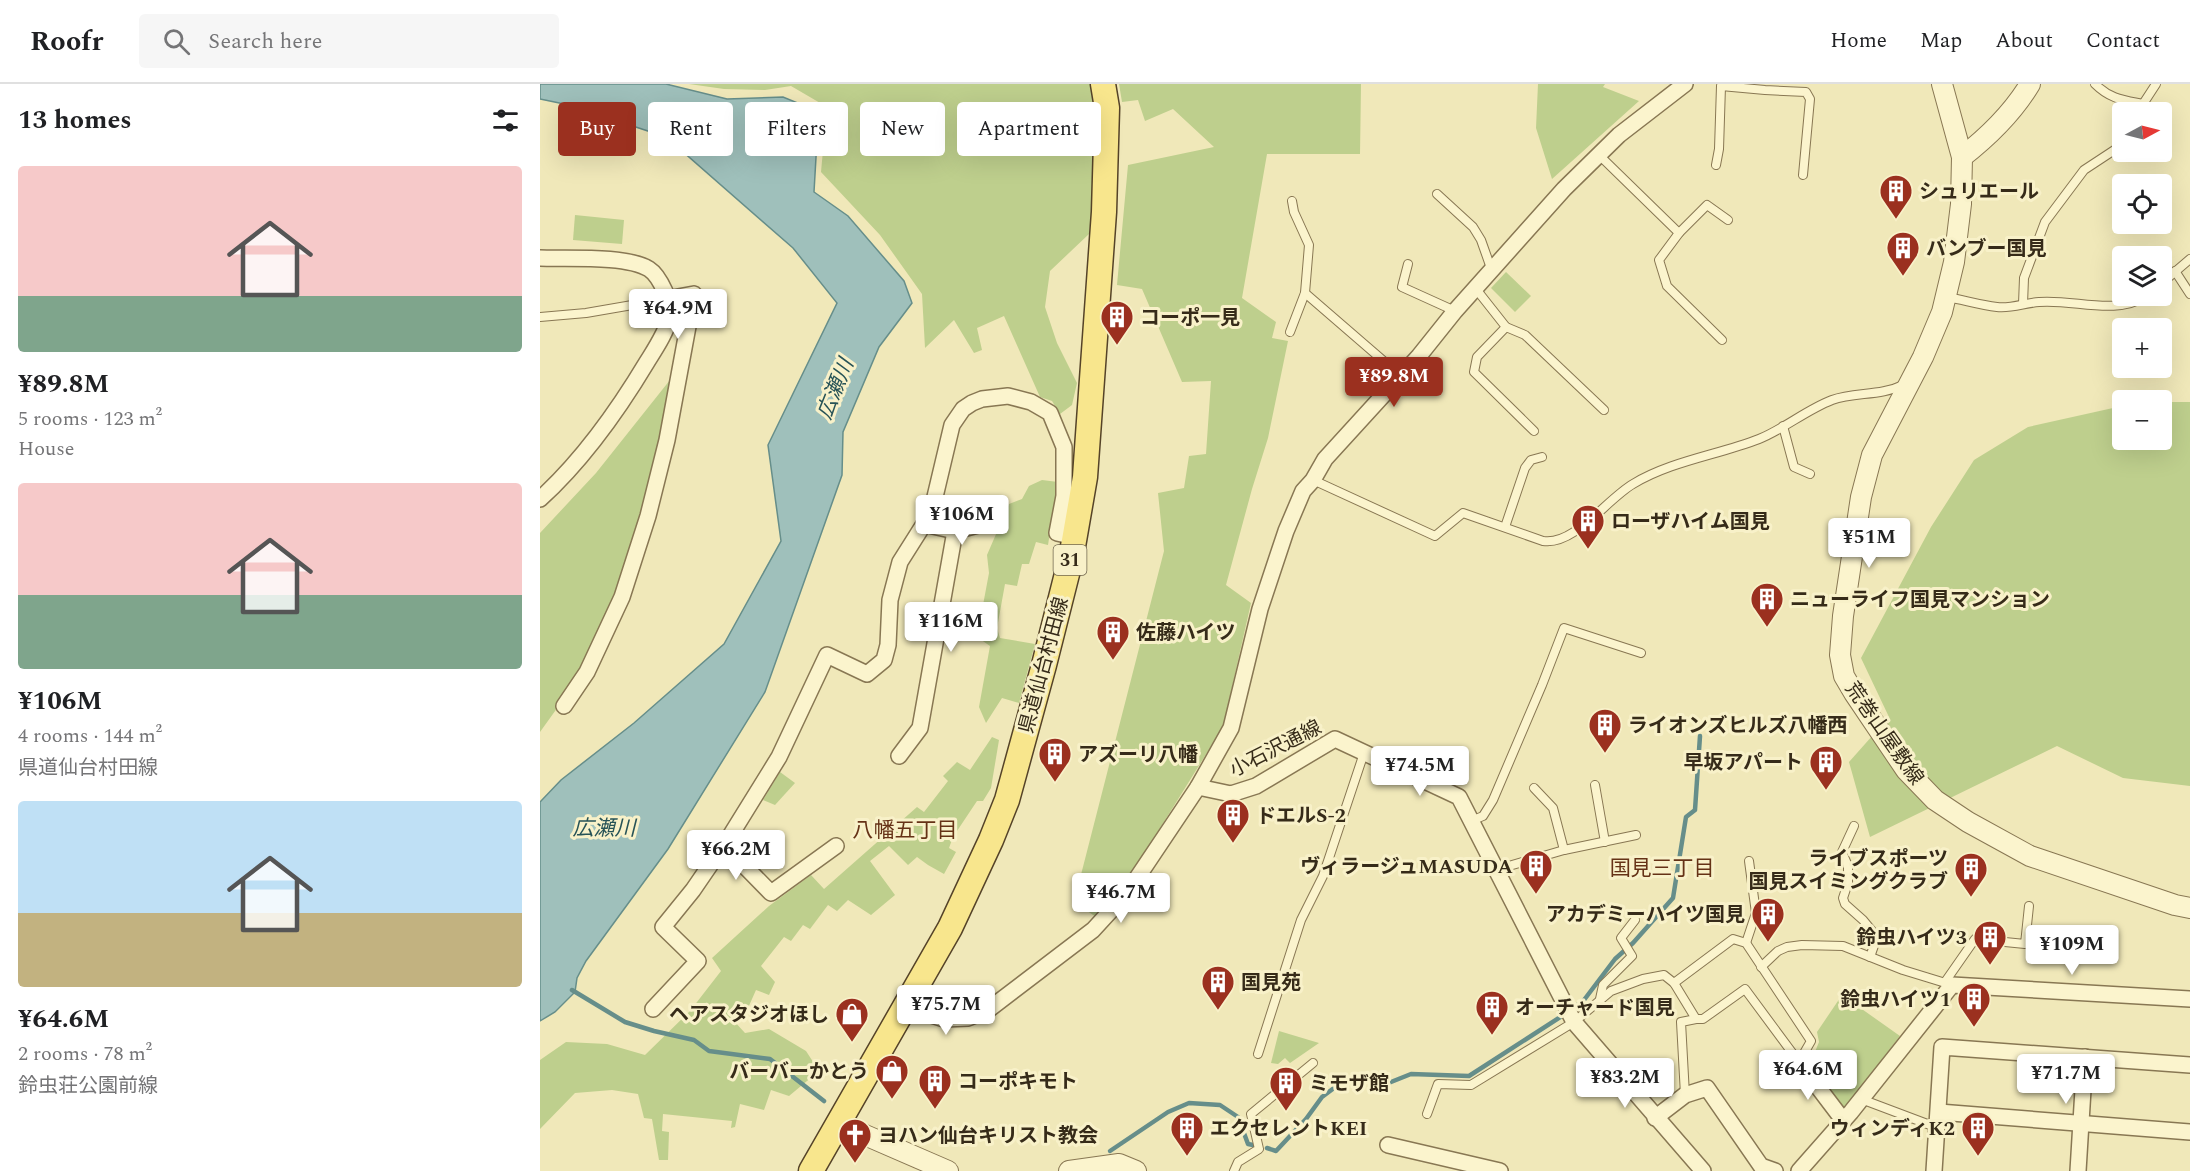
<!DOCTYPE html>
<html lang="en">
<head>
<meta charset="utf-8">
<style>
	:root { --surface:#fff; --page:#f6f6f6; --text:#202124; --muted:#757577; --line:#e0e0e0; --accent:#9b301f }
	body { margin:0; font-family:Spectral,"Noto Sans JP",serif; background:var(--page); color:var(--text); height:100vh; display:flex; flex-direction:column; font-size:22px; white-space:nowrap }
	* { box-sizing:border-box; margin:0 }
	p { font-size:20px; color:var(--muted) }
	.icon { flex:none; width:33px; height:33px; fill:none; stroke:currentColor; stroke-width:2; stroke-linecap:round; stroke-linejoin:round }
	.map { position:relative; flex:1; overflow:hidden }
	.sheet { display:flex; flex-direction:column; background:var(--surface); width:540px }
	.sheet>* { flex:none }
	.top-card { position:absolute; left:18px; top:18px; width:570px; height:54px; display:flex; gap:12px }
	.needle { width:39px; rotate:83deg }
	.controls { position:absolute; left:1572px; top:18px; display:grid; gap:12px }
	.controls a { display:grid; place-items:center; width:60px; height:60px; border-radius:6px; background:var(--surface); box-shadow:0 6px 24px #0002; font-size:30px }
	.price { position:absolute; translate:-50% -51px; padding:0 14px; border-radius:6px; background:#fff; color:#222; font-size:20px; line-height:39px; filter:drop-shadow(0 2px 3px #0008) }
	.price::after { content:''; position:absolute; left:50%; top:36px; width:18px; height:14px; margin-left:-9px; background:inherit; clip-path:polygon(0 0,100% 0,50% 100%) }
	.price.on { background:var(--accent); color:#fff }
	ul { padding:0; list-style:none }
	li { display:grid; align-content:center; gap:12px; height:318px; padding:0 18px }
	li span { display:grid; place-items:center; height:186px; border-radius:6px; color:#555 }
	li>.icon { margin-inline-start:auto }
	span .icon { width:108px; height:108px; fill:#fffc; stroke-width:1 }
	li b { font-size:26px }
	h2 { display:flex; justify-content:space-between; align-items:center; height:72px; padding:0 18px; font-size:26px }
	.chip { padding:0 21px; border-radius:6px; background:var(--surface); box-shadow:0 6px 24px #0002; font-size:21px; line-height:54px }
	.chip.on { background:var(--accent); color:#fff }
	header { display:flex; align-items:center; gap:36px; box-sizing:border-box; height:84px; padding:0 30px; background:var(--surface); border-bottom:2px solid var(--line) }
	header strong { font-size:28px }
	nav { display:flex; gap:33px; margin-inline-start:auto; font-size:21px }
	.search { width:420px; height:54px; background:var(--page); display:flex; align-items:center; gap:15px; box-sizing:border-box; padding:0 21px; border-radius:6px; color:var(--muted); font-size:22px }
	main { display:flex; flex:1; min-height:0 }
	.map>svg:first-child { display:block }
</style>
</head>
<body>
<header>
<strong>Roofr</strong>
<div class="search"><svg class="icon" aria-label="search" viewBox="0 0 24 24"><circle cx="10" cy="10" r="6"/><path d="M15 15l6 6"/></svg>Search here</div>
<nav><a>Home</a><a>Map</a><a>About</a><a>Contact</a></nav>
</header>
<main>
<section class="sheet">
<h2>13 homes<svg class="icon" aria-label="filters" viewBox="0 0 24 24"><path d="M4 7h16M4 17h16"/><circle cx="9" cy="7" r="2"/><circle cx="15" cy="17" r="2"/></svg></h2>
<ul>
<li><span style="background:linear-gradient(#f6c9c9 70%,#7fa58c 0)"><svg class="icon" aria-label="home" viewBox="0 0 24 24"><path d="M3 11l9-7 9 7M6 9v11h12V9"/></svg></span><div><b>¥89.8M</b><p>5 rooms · 123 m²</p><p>House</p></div></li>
<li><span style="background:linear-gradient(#f6c9c9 60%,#7fa58c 0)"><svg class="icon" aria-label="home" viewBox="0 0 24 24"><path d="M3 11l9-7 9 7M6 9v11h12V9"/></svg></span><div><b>¥106M</b><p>4 rooms · 144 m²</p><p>県道仙台村田線</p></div></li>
<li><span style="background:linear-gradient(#bfe0f5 60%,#c2b280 0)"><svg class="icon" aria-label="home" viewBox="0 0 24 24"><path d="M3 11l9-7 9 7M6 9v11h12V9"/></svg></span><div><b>¥64.6M</b><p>2 rooms · 78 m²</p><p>鈴虫荘公園前線</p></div></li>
</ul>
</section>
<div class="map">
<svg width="1650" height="1087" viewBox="0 0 1650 1087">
	<rect width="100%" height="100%" fill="#f0e8b9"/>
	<g fill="#becf8d">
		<polygon points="149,0 553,0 559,66 549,150 510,187 505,223 517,259 537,299 532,321 520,330 512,317 500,313 464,232 437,244 442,266 434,269 414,236 385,264 382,210 340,151 281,88 287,23 251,2 225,6 184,5"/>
		<polygon points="579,0 821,0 820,70 727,70 702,214 736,238 732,254 748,257 728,354 712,405 686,501 711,519 683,643 594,786 556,833 534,818 624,467 618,409 644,404 649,372 666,370 671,297 642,298 602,205 577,201 588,81 674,63 633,25 605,37 598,16 582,18"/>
		<polygon points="998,0 1065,0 1063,3 1099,17 1012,95 996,44"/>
		<polygon points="35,131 84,136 82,160 33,156"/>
		<polygon points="966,188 991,212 975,228 951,204"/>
		<polygon points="130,296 107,423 59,556 28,609 0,648 0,449 56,389"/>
		<polygon points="1622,318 1650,318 1650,702 1583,694 1517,662 1330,753 1309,678 1349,633 1321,574 1391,443 1434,376 1488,343 1582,322 1582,356 1622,356"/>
		<polygon points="502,396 518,398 508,461 496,458 489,480 482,480 477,502 465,500 457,544 460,554 495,560 479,619 462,614 446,639 439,623 450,562 437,553 449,489 447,471 469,420 482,415 489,402"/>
		<polygon points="452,653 459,656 451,704 443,717 437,717 413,753 409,764 416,768 404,790 388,781 377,773 368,781 349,762 330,777 355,811 331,831 308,816 297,827 288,821 270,845 263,841 251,857 244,853 221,882 235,898 229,911 216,906 208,924 200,921 194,937 205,949 229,945 266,967 279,987 249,1012 231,1006 224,1026 200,1020 195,1043 191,1044 192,1037 123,1030 122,1047 129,1048 128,1076 119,1076 112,1035 104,1034 98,1010 72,1006 35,1009 0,1045 0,976 26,958 67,960 105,971 150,927 181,887 172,874 229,822 271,791 284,805 377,723 384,728 408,697 403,692 417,678 430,686"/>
		<polygon points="240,688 255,699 235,721 223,716"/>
		<polygon points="1302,911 1360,952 1304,1025 1268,985 1279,958 1277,948"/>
		<polygon points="739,947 779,959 750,979 745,974 738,980 731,979"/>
	</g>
	<polygon fill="#9fc0bb" stroke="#668e8a" stroke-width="1.5" points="0,0 126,0 187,15 243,13 270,24 277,56 274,108 308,132 364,197 372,219 339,263 303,348 302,391 225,608 128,765 46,877 37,894 35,908 15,928 0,937 0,718 21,696 94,639 184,560 241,457 228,361 297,219 253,164 126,53 29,21 0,15"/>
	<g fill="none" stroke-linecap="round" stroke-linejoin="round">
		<g stroke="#668e8a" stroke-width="4.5">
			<polyline points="32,906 85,938 114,947 154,956 169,967 230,975 284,1017"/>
			<polyline points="1032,925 1044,916 1075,875 1093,859 1133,814 1146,733 1155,726 1160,652"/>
			<polyline points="727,1064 736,1067 766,1035 782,1013 802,998 818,994 846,1000 871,990 929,992 1025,930"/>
			<polyline points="570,1067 628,1028 649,1019 680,1021 698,1033 708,1060 713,1061"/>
		</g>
		<g stroke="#887753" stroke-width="10">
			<g id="service">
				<path d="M1555 0C1570 15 1583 16 1603 20"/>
				<polyline points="1602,28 1603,20 1616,0"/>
				<polyline points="1059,71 1139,149 1119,176 1127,202 1182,256"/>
				<polyline points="1176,81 1179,65 1181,2 1225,6 1266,8 1270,15 1263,91"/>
				<polyline points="897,110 933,143 941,156 952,187"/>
				<polyline points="1139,149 1167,121 1188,136"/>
				<polyline points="868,180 862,203 915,227"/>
				<polyline points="1635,187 1650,210"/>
				<polyline points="1622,199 1650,175"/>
				<polyline points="936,205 966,243 937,273 934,288 994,347"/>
				<polyline points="765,209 861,292"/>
				<path d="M1407 213C1424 216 1440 221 1457 223 1470 225 1485 219 1499 218 1536 215 1574 232 1607 212"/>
				<polyline points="1483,220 1484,194 1505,138 1544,86 1582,61"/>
				<polyline points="0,233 46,229 127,215"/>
				<polyline points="966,243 985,251 1064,326"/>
				<polyline points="750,248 765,209 769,161 754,128 752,117"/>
				<polyline points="1243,342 1254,383 1270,390"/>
				<path d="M773 396 895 452 923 429 1003 457C1034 462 1067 415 1093 400 1131 377 1178 371 1219 355 1244 345 1266 326 1292 316 1315 308 1341 312 1363 301"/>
				<polyline points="965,443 985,384 991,376 1002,373"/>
				<polyline points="1055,701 1065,758"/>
				<polyline points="994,704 1013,724 1024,766"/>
				<polyline points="931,737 943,732 953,716 1002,601 1024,544 1101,569"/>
				<polyline points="1314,742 1302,768 1308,782 1308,799 1303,814 1305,820 1323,836 1337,853 1330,873"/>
				<polyline points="955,786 1024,766 1096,751"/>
				<polyline points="1206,859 1216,829 1209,777"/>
				<polyline points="1221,883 1238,867 1247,863 1262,861 1303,862 1363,886 1412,901"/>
				<polyline points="1405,898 1435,855 1485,860 1489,822"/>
				<polyline points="1134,899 1193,855 1206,859 1271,957 1259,978 1205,905 1163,935 1156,935"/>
				<polyline points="1060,915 1063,901 1092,872 1081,854 1095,836"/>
				<polyline points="718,970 761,836 783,792 824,669"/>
				<polyline points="1321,1015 1398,1044"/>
				<polyline points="887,1030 898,1000 931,1001 1034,938 1071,907 1103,895 1124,891 1134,899 1156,935 1141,938 1145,1011"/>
				<polyline points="694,1087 698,1078 719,1065 711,1030 773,979"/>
			</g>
		</g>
		<g stroke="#887753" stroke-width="18">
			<g id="minor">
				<path d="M0 174C27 175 87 171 109 185 120 192 133 221 130 233 126 249 115 265 107 278 77 328 43 376 0 415"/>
				<polyline points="384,440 415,447 457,436"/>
				<polyline points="24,622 47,588 82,513 108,432 127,356 154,210 127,215"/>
				<polyline points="359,672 380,644 415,447"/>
				<polyline points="658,703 691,710 716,702 795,655 919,713 1034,938 1163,1087"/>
				<polyline points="184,761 231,809 296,762"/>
				<polyline points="366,923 404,935 428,934 448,926 553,846 587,809 658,703 691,644 720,525 746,447 763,407 773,396 785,375 879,272 915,227 1024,105 1079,51 1145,0"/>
				<polyline points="113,925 158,877 123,843 153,806 192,749 239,673 287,571 327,590 344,576 348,561 350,516 360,478 384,440 394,417 412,341 423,325 432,319 442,315 468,312 491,318 510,329 524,363 524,412 517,449 535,453"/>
				<polyline points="1259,978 1303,1036"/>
				<polyline points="1399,1028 1650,1048"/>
				<polyline points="1115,1034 1145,1011 1167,1004 1221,1082 1235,1087"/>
				<polyline points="848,1061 960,1087"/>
				<polyline points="1259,1087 1311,1028 1412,901 1650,915"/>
				<polyline points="1394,1087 1402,963 1650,981"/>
				<polyline points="1538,1087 1545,973"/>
			</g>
		</g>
		<g stroke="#887753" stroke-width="22">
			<g id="tertiary">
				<polyline points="1402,0 1422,73 1421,120 1414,178 1402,228 1383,273 1332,371 1321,413 1303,532 1300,571 1304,592 1314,609 1366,686 1395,716 1428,738 1490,772 1635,821 1650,824"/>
				<path d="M1422 73C1449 52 1472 30 1490 0"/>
				<polyline points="300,1037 325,1051 408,1087"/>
				<polyline points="529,1087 579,1080 596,1087"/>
			</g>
		</g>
		<g stroke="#554328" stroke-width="27">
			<polyline id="primary" points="271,1087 410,844 451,756 467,716 504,581 531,474 545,393 564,128 567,24 563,0"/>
		</g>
		<use href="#service" stroke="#fbf4cd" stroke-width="8"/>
		<use href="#minor" stroke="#fbf4cd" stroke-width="15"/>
		<use href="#tertiary" stroke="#fbf4cd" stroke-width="20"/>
		<use href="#primary" stroke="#f8e68d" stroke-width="24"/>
	</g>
	<defs>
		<g id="building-pin" transform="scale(1.725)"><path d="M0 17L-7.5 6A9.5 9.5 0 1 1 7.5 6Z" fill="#9b301f" stroke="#f8f1c9"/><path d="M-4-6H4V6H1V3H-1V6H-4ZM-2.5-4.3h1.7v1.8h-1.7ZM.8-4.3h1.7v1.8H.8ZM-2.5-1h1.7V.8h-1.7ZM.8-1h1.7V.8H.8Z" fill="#fff"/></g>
		<g id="shop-pin" transform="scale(1.725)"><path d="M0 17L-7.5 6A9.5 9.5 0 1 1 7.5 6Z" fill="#9b301f" stroke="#f8f1c9"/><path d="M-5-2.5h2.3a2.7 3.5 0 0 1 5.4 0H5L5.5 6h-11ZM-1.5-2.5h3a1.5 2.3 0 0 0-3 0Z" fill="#fff"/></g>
		<g id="church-pin" transform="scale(1.725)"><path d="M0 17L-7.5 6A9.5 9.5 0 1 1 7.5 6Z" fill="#9b301f" stroke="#f8f1c9"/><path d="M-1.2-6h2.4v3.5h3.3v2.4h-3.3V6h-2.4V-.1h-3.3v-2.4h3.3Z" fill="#fff"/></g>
	</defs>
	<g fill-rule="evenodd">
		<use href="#building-pin" x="1356" y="107"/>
		<use href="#building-pin" x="1363" y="164"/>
		<use href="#building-pin" x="577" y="233"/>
		<use href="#building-pin" x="1048" y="437"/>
		<use href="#building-pin" x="1227" y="515"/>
		<use href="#building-pin" x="573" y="548"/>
		<use href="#building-pin" x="1065" y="641"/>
		<use href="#building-pin" x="515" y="670"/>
		<use href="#building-pin" x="1286" y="678"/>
		<use href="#building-pin" x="693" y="731"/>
		<use href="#building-pin" x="996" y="782"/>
		<use href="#building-pin" x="1431" y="785"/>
		<use href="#building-pin" x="1228" y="830"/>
		<use href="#building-pin" x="1450" y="853"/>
		<use href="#building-pin" x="678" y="898"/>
		<use href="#building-pin" x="1434" y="915"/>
		<use href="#building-pin" x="952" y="923"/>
		<use href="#shop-pin" x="312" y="930"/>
		<use href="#shop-pin" x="352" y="987"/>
		<use href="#building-pin" x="395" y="997"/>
		<use href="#building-pin" x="746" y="999"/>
		<use href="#building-pin" x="647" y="1044"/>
		<use href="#building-pin" x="1438" y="1044"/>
		<use href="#church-pin" x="315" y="1051"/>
	</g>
	<g text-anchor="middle" stroke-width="6" stroke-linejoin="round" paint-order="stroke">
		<rect fill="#f8f1c9" stroke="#70664e" stroke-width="1.5" x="513.5" y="461" width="33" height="30" rx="4.5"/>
		<g font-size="18" font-weight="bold" fill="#362b19">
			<text x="530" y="482">31</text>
		</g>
		<g font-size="20" font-weight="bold" fill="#362b19" stroke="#f8f1c9" text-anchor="start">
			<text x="1379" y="114">シュリエール</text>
			<text x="1386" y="171">バンブー国見</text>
			<text x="600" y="240">コーポ一見</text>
			<text x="1071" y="444">ローザハイム国見</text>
			<text x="1250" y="522">ニューライフ国見マンション</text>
			<text x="596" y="555">佐藤ハイツ</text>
			<text x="1088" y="648">ライオンズヒルズ八幡西</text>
			<text x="538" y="677">アズーリ八幡</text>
			<text x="1263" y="685" text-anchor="end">早坂アパート</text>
			<text x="716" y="738">ドエルS-2</text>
			<text x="1408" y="781" text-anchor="end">ライブスポーツ<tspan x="1408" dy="23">国見スイミングクラブ</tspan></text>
			<text x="973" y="789" text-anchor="end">ヴィラージュMASUDA</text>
			<text x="1205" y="837" text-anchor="end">アカデミーハイツ国見</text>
			<text x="1427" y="860" text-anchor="end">鈴虫ハイツ3</text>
			<text x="701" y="905">国見苑</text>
			<text x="1411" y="922" text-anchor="end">鈴虫ハイツ1</text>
			<text x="975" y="930">オーチャード国見</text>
			<text x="289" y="937" text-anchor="end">ヘアスタジオほし</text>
			<text x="329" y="994" text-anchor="end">バーバーかとう</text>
			<text x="418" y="1004">コーポキモト</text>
			<text x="769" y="1006">ミモザ館</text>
			<text x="670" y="1051">エクセレントKEI</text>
			<text x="1415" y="1051" text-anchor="end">ウィンディK2</text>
			<text x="338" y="1058">ヨハン仙台キリスト教会</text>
		</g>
		<g font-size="20" fill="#362b19" stroke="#f8f1c9">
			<text transform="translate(503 581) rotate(-75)" y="7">県道仙台村田線</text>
			<text transform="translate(1345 649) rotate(55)" y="7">荒巻山屋敷線</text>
			<text transform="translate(735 664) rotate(-27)" y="7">小石沢通線</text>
		</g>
		<g font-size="21" font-style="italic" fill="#275357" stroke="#f8f1c9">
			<text transform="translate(295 305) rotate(-68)" y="7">広瀬川</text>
			<text x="64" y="751">広瀬川</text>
		</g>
		<g font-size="21" fill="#653216" stroke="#f8f1c9">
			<text x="365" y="753">八幡五丁目</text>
			<text x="1122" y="791">国見三丁目</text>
		</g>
	</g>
</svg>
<div class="controls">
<a><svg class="needle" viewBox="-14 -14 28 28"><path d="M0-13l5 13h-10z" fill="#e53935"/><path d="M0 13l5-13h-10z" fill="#757577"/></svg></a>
<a><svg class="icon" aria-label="locate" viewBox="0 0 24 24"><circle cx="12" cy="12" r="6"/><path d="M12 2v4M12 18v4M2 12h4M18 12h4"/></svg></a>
<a><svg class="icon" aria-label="layers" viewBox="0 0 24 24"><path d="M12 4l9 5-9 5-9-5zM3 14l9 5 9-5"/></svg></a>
<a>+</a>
<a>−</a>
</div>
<b class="price" style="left:138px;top:256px">¥64.9M</b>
<b class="price on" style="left:854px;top:324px">¥89.8M</b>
<b class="price" style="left:422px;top:462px">¥106M</b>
<b class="price" style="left:1329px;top:485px">¥51M</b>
<b class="price" style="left:411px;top:569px">¥116M</b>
<b class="price" style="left:880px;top:713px">¥74.5M</b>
<b class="price" style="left:196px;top:797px">¥66.2M</b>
<b class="price" style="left:581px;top:840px">¥46.7M</b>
<b class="price" style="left:1532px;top:892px">¥109M</b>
<b class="price" style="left:406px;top:952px">¥75.7M</b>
<b class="price" style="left:1268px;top:1017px">¥64.6M</b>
<b class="price" style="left:1526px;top:1021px">¥71.7M</b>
<b class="price" style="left:1085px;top:1025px">¥83.2M</b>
<div class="top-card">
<a class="chip on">Buy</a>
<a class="chip">Rent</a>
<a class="chip">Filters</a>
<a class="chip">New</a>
<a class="chip">Apartment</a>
</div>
</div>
</main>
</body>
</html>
